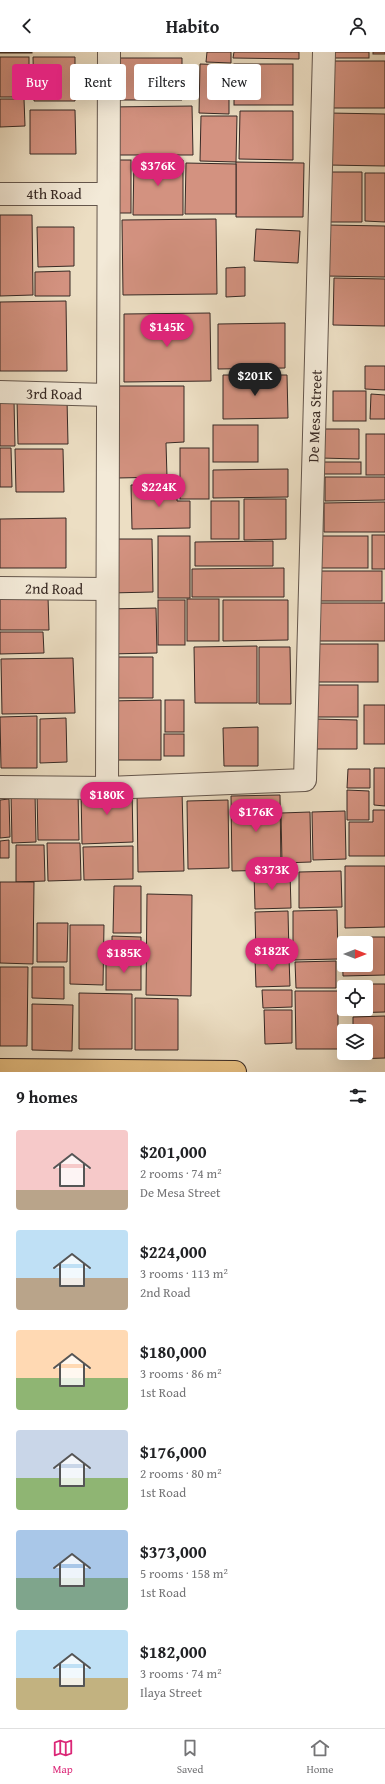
<!DOCTYPE html>
<html lang="en">
<head>
<meta charset="utf-8">
<style>
	:root { --surface:#fff; --page:#f6f6f6; --text:#202124; --muted:#757577; --line:#e0e0e0; --accent:#db2777 }
	body { margin:0; font-family:"Gentium Book Plus",serif; background:var(--page); color:var(--text); height:100vh; display:flex; flex-direction:column; font-size:15px; white-space:nowrap }
	* { box-sizing:border-box; margin:0 }
	p { font-size:13px; color:var(--muted) }
	.icon { flex:none; width:22px; height:22px; fill:none; stroke:currentColor; stroke-width:2; stroke-linecap:round; stroke-linejoin:round }
	.map { position:relative; height:1020px; overflow:hidden }
	.side { display:flex; flex-direction:column; background:var(--surface); flex:1 }
	.side>* { flex:none }
	.top-card { position:absolute; left:12px; top:12px; width:361px; height:36px; display:flex; gap:8px }
	.needle { width:26px; rotate:90deg }
	.buttons { position:absolute; left:337px; top:884px; display:grid; gap:8px }
	.buttons a { display:grid; place-items:center; width:36px; height:36px; border-radius:4px; background:var(--surface); box-shadow:0 4px 16px #0002; font-size:20px }
	.price { position:absolute; translate:-50% -34px; padding:0 9px; border-radius:14px; background:var(--accent); color:#fff; font-size:13px; line-height:26px; filter:drop-shadow(0 1px 2px #0008) }
	.price::after { content:''; position:absolute; left:50%; top:24px; width:12px; height:9px; margin-left:-6px; background:inherit; clip-path:polygon(0 0,100% 0,50% 100%) }
	.price.active { background:#222; color:#fff }
	ul { padding:0; list-style:none }
	li { display:flex; align-items:center; gap:12px; height:100px; padding:0 16px }
	li span { display:grid; place-items:center; flex:none; width:112px; height:80px; border-radius:4px; color:#555 }
	li>.icon { margin-inline-start:auto }
	span .icon { width:48px; height:48px; fill:#fffc; stroke-width:1 }
	li b { font-size:17px }
	h2 { display:flex; justify-content:space-between; align-items:center; height:48px; padding:0 16px; font-size:17px }
	.tag { padding:0 14px; border-radius:4px; background:var(--surface); box-shadow:0 4px 16px #0002; font-size:14px; line-height:36px }
	.tag.active { background:var(--accent); color:#fff }
	header { display:flex; justify-content:space-between; align-items:center; height:52px; padding:0 16px; background:var(--surface); font-size:18px; font-weight:700 }
	.tab-bar { display:flex; justify-content:space-around; align-items:center; height:56px; border-top:1px solid var(--line); background:var(--surface); font-size:11px; color:var(--muted) }
	.tab-bar a { display:grid; justify-items:center; gap:2px }
	.tab-bar .active { color:var(--accent) }
	.map>svg:first-child { display:block }
</style>
</head>
<body>
<header><svg class="icon" aria-label="back" viewBox="0 0 24 24"><path d="M15 5l-7 7 7 7"/></svg>Habito<svg class="icon" aria-label="person" viewBox="0 0 24 24"><circle cx="12" cy="8" r="4"/><path d="M4 21q1-7 8-7t8 7"/></svg></header>
<div class="map">
<svg width="385" height="1020" viewBox="0 0 385 1020">
	<rect width="100%" height="100%" fill="#ecdec3"/>
	<filter id="stains"><feTurbulence type="fractalNoise" baseFrequency=".005" numOctaves="4"/><feColorMatrix values="0 0 0 0 .2 0 0 0 0 .09 0 0 0 0 .02 0 0 0 .5 -.17"/></filter>
	<radialGradient id="worn" r=".72"><stop offset=".6" stop-color="#630" stop-opacity="0"/><stop offset="1" stop-color="#630" stop-opacity=".3"/></radialGradient>
	<g fill="#d39280" stroke="#372924" fill-rule="evenodd">
		<rect x="0" y="0" width="32" height="1"/>
		<polygon points="207,0 231,0 231,11 206,10"/>
		<polygon points="234,0 299,0 299,7 233,6"/>
		<rect x="330" y="0" width="39" height="6"/>
		<rect x="373" y="0" width="12" height="2"/>
		<rect x="0" y="5" width="29" height="40"/>
		<polygon points="33,5 75,5 75,49 34,49"/>
		<polygon points="114,6 182,6 182,48 115,48"/>
		<polygon points="334,9 385,9 385,56 333,56"/>
		<polygon points="200,12 229,13 229,62 199,61"/>
		<rect x="234" y="12" width="59" height="41"/>
		<polygon points="0,47 24,47 25,74 0,75"/>
		<polygon points="192,54 193,103 109,103 109,55"/>
		<polygon points="30,58 75,58 76,102 30,102"/>
		<polygon points="240,59 293,59 293,108 239,107"/>
		<polygon points="329,61 385,62 385,114 328,113"/>
		<polygon points="201,64 237,64 236,110 200,109"/>
		<polygon points="134,107 183,108 183,163 133,163"/>
		<rect x="111" y="108" width="20" height="53"/>
		<polygon points="236,110 304,111 303,165 236,165"/>
		<polygon points="186,111 236,112 236,162 185,162"/>
		<polygon points="330,120 362,120 362,170 329,170"/>
		<polygon points="365,121 385,121 385,170 365,169"/>
		<polygon points="0,163 32,163 33,243 0,244"/>
		<polygon points="216,167 217,242 123,243 122,168"/>
		<polygon points="327,173 385,174 385,225 326,224"/>
		<polygon points="37,175 74,175 74,214 38,215"/>
		<polygon points="256,177 300,179 298,211 254,209"/>
		<polygon points="245,215 245,244 226,245 226,216"/>
		<polygon points="70,219 70,244 35,244 35,220"/>
		<polygon points="334,226 385,227 385,274 333,273"/>
		<polygon points="66,249 67,319 0,319 0,250"/>
		<polygon points="210,261 211,329 124,330 124,262"/>
		<polygon points="285,271 285,316 218,317 218,272"/>
		<polygon points="365,314 385,314 385,338 365,337"/>
		<polygon points="223,323 287,323 288,366 223,367"/>
		<polygon points="116,334 184,334 184,390 166,391 167,425 117,426"/>
		<rect x="333" y="339" width="33" height="30"/>
		<polygon points="371,342 385,343 385,367 370,367"/>
		<polygon points="17,347 67,347 68,392 18,392"/>
		<polygon points="0,349 14,349 15,394 0,394"/>
		<rect x="213" y="373" width="45" height="37"/>
		<polygon points="320,377 359,377 359,407 320,406"/>
		<rect x="366" y="382" width="19" height="41"/>
		<polygon points="0,396 11,396 12,435 0,435"/>
		<rect x="180" y="396" width="29" height="51"/>
		<polygon points="15,397 63,397 64,440 16,440"/>
		<rect x="322" y="410" width="39" height="12"/>
		<polygon points="288,417 288,445 213,446 213,418"/>
		<polygon points="325,425 385,425 385,448 325,449"/>
		<polygon points="131,433 177,433 177,449 190,449 190,476 132,477"/>
		<polygon points="244,447 286,447 286,487 244,488"/>
		<rect x="211" y="449" width="28" height="38"/>
		<polygon points="385,450 385,480 324,480 324,451"/>
		<polygon points="66,466 66,516 0,516 0,467"/>
		<rect x="372" y="483" width="13" height="34"/>
		<rect x="158" y="484" width="32" height="62"/>
		<rect x="316" y="484" width="52" height="32"/>
		<polygon points="109,487 152,487 153,540 110,541"/>
		<polygon points="273,489 273,514 195,514 195,490"/>
		<polygon points="284,516 284,545 192,545 192,517"/>
		<rect x="317" y="519" width="65" height="30"/>
		<polygon points="48,545 49,578 0,578 0,546"/>
		<rect x="187" y="547" width="32" height="42"/>
		<rect x="158" y="548" width="27" height="45"/>
		<polygon points="223,548 288,548 288,588 223,589"/>
		<rect x="318" y="551" width="67" height="38"/>
		<polygon points="156,556 157,601 108,602 108,557"/>
		<polygon points="0,580 43,580 44,601 0,602"/>
		<rect x="317" y="592" width="61" height="38"/>
		<polygon points="257,594 257,651 195,651 194,595"/>
		<polygon points="259,595 290,595 291,652 259,652"/>
		<polygon points="108,605 153,605 153,646 109,646"/>
		<polygon points="73,606 75,661 2,662 1,607"/>
		<rect x="315" y="633" width="43" height="32"/>
		<polygon points="161,648 161,708 109,708 109,649"/>
		<rect x="165" y="648" width="19" height="32"/>
		<rect x="364" y="653" width="21" height="39"/>
		<polygon points="37,664 37,716 1,716 0,665"/>
		<polygon points="66,666 67,710 40,711 40,667"/>
		<polygon points="316,667 357,668 357,697 316,697"/>
		<polygon points="258,675 258,714 224,714 223,676"/>
		<rect x="164" y="682" width="20" height="22"/>
		<polygon points="374,716 385,716 385,754 374,753"/>
		<polygon points="348,717 370,717 370,736 347,736"/>
		<polygon points="132,737 133,790 82,792 81,738"/>
		<polygon points="347,738 369,739 369,768 347,768"/>
		<polygon points="182,739 184,819 138,820 137,740"/>
		<polygon points="37,740 78,740 79,788 38,788"/>
		<polygon points="11,741 35,741 36,790 12,791"/>
		<polygon points="280,743 281,818 232,819 231,744"/>
		<polygon points="9,747 10,785 0,786 0,748"/>
		<polygon points="228,748 229,816 188,817 187,749"/>
		<polygon points="373,758 385,758 385,804 349,804 349,770 373,770"/>
		<polygon points="345,759 346,807 313,808 312,760"/>
		<polygon points="310,760 311,810 282,811 281,761"/>
		<polygon points="9,788 9,806 0,806 0,789"/>
		<polygon points="47,791 80,791 81,828 48,829"/>
		<polygon points="16,793 44,793 45,829 16,830"/>
		<polygon points="133,794 133,827 84,828 83,795"/>
		<polygon points="345,814 385,814 385,875 345,876"/>
		<polygon points="341,819 342,855 299,856 299,820"/>
		<polygon points="290,821 291,856 255,857 254,822"/>
		<polygon points="0,830 34,830 33,912 0,911"/>
		<polygon points="114,834 141,834 141,881 113,881"/>
		<polygon points="147,842 192,843 191,944 146,943"/>
		<polygon points="337,858 338,907 293,908 293,859"/>
		<polygon points="288,859 289,903 256,904 255,860"/>
		<polygon points="37,871 68,871 67,910 37,910"/>
		<polygon points="70,873 104,873 103,933 70,932"/>
		<polygon points="112,884 141,885 141,903 112,903"/>
		<path d="M342 885H385V923L343 924ZM344 891H366V913H344Z"/>
		<rect x="106" y="905" width="35" height="33"/>
		<polygon points="289,906 290,934 256,935 255,907"/>
		<polygon points="336,909 336,936 296,936 295,910"/>
		<polygon points="0,915 28,915 27,994 0,994"/>
		<polygon points="32,915 64,915 64,947 32,946"/>
		<polygon points="345,932 385,932 385,960 345,961 345,957 366,957 366,935 345,935"/>
		<polygon points="262,938 292,938 292,955 263,956"/>
		<polygon points="295,939 338,939 338,997 296,997"/>
		<polygon points="79,941 132,942 132,997 79,997"/>
		<polygon points="135,946 178,947 178,998 135,998"/>
		<polygon points="32,952 73,953 72,999 32,998"/>
		<polygon points="264,958 292,958 292,991 265,992"/>
		<polygon points="385,964 385,1006 353,1007 353,1001 366,1001 366,979 353,979 353,965"/>
	</g>
	<g fill="none" stroke-linecap="round" stroke-linejoin="round">
		<g stroke="#64564c" stroke-width="24">
			<g id="minor">
				<polyline points="0,142 108,142"/>
				<polyline points="0,340 108,343"/>
				<polyline points="0,536 107,537"/>
				<polyline points="0,735 107,736 305,728 324,0"/>
				<polyline points="107,736 109,0"/>
			</g>
		</g>
		<g stroke="#372924" stroke-width="24">
			<polyline id="major" points="0,1018 235,1020"/>
		</g>
		<use href="#minor" stroke="#f3ead8" stroke-width="22"/>
		<use href="#major" stroke="#e6bf82" stroke-width="22"/>
	</g>
	<g text-anchor="middle" stroke-width="3.5" stroke-linejoin="round" paint-order="stroke">
		<g font-size="15" fill="#372924" stroke="#f3ead8">
			<text x="54" y="147">4th Road</text>
			<text transform="translate(54 342) rotate(1)" y="5">3rd Road</text>
			<text transform="translate(315 364) rotate(-88)" y="5">De Mesa Street</text>
			<text transform="translate(54 537) rotate(1)" y="5">2nd Road</text>
		</g>
	</g>
	<rect width="100%" height="100%" filter="url(#stains)"/>
	<rect width="100%" height="100%" fill="url(#worn)"/>
</svg>
<div class="buttons">
<a><svg class="needle" viewBox="-14 -14 28 28"><path d="M0-13l5 13h-10z" fill="#e53935"/><path d="M0 13l5-13h-10z" fill="#757577"/></svg></a>
<a><svg class="icon" aria-label="locate" viewBox="0 0 24 24"><circle cx="12" cy="12" r="6"/><path d="M12 2v4M12 18v4M2 12h4M18 12h4"/></svg></a>
<a><svg class="icon" aria-label="layers" viewBox="0 0 24 24"><path d="M12 4l9 5-9 5-9-5zM3 14l9 5 9-5"/></svg></a>
</div>
<b class="price" style="left:158px;top:135px">$376K</b>
<b class="price" style="left:167px;top:296px">$145K</b>
<b class="price active" style="left:255px;top:345px">$201K</b>
<b class="price" style="left:159px;top:456px">$224K</b>
<b class="price" style="left:107px;top:764px">$180K</b>
<b class="price" style="left:256px;top:781px">$176K</b>
<b class="price" style="left:272px;top:839px">$373K</b>
<b class="price" style="left:272px;top:920px">$182K</b>
<b class="price" style="left:124px;top:922px">$185K</b>
<div class="top-card">
<a class="tag active">Buy</a>
<a class="tag">Rent</a>
<a class="tag">Filters</a>
<a class="tag">New</a>
</div>
</div>
<section class="side">
<h2>9 homes<svg class="icon" aria-label="filters" viewBox="0 0 24 24"><path d="M4 7h16M4 17h16"/><circle cx="9" cy="7" r="2"/><circle cx="15" cy="17" r="2"/></svg></h2>
<ul>
<li><span style="background:linear-gradient(#f6c9c9 75%,#b9a48a 0)"><svg class="icon" aria-label="home" viewBox="0 0 24 24"><path d="M3 11l9-7 9 7M6 9v11h12V9"/></svg></span><div><b>$201,000</b><p>2 rooms · 74 m²</p><p>De Mesa Street</p></div></li>
<li><span style="background:linear-gradient(#bfe0f5 60%,#b9a48a 0)"><svg class="icon" aria-label="home" viewBox="0 0 24 24"><path d="M3 11l9-7 9 7M6 9v11h12V9"/></svg></span><div><b>$224,000</b><p>3 rooms · 113 m²</p><p>2nd Road</p></div></li>
<li><span style="background:linear-gradient(#ffd9b3 60%,#8fb573 0)"><svg class="icon" aria-label="home" viewBox="0 0 24 24"><path d="M3 11l9-7 9 7M6 9v11h12V9"/></svg></span><div><b>$180,000</b><p>3 rooms · 86 m²</p><p>1st Road</p></div></li>
<li><span style="background:linear-gradient(#c9d6e8 60%,#8fb573 0)"><svg class="icon" aria-label="home" viewBox="0 0 24 24"><path d="M3 11l9-7 9 7M6 9v11h12V9"/></svg></span><div><b>$176,000</b><p>2 rooms · 80 m²</p><p>1st Road</p></div></li>
<li><span style="background:linear-gradient(#a9c7e8 60%,#7fa58c 0)"><svg class="icon" aria-label="home" viewBox="0 0 24 24"><path d="M3 11l9-7 9 7M6 9v11h12V9"/></svg></span><div><b>$373,000</b><p>5 rooms · 158 m²</p><p>1st Road</p></div></li>
<li><span style="background:linear-gradient(#bfe0f5 60%,#c2b280 0)"><svg class="icon" aria-label="home" viewBox="0 0 24 24"><path d="M3 11l9-7 9 7M6 9v11h12V9"/></svg></span><div><b>$182,000</b><p>3 rooms · 74 m²</p><p>Ilaya Street</p></div></li>
</ul>
</section>
<nav class="tab-bar">
<a class="active"><svg class="icon" aria-label="map" viewBox="0 0 24 24"><path d="M3 6l6-2 6 2 6-2v14l-6 2-6-2-6 2zM9 4v14M15 6v14"/></svg>Map</a>
<a><svg class="icon" aria-label="saved" viewBox="0 0 24 24"><path d="M7 4h10v16l-5-4-5 4z"/></svg>Saved</a>
<a><svg class="icon" aria-label="home" viewBox="0 0 24 24"><path d="M3 11l9-7 9 7M6 9v11h12V9"/></svg>Home</a>
</nav>
</body>
</html>
